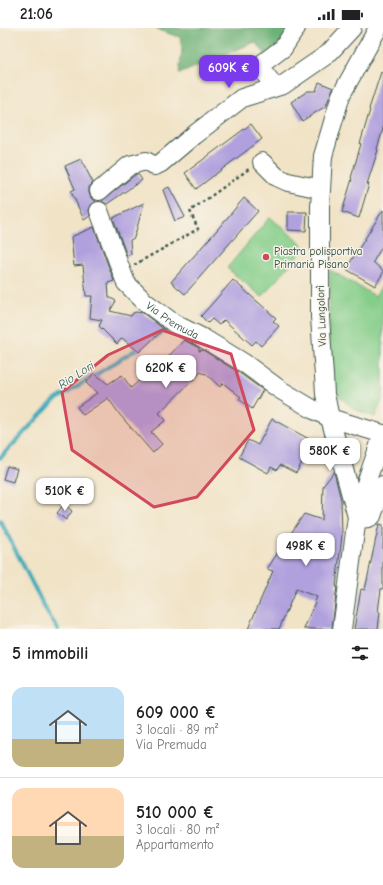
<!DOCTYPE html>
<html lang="it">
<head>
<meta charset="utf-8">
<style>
	:root { --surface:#fff; --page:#f6f6f6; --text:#202124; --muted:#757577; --line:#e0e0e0; --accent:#7c3aed }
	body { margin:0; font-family:"Comic Neue",sans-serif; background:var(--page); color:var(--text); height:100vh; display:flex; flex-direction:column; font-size:15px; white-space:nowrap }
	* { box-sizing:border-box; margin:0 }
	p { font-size:13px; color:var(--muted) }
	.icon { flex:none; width:22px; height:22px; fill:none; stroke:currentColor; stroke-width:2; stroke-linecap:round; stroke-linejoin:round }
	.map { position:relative; height:601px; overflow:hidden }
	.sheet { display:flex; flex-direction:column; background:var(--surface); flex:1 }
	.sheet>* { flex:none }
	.price { position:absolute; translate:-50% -34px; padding:0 9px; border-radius:8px; background:#fff; color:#222; font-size:13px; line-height:26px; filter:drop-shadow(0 1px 2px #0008) }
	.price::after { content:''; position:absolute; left:50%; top:24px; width:12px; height:9px; margin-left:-6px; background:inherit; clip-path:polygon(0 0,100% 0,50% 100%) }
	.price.selected { background:var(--accent); color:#fff }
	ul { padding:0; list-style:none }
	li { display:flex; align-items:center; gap:12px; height:100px; padding:0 12px }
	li+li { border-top:1px solid var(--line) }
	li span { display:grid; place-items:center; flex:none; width:112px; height:80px; border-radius:12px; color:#555 }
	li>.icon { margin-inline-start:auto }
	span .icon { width:48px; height:48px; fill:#fffc; stroke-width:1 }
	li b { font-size:17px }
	h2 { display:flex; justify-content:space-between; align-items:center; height:48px; padding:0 12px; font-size:17px }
	.status { display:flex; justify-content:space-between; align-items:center; height:28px; padding:0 20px; background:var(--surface); direction:ltr }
	.status svg { height:11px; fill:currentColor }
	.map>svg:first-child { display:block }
</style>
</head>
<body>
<div class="status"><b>21:06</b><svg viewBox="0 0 49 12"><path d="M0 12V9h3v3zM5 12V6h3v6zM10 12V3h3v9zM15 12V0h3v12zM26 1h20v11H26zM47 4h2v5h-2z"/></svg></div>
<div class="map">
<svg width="383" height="601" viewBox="0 0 383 601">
	<rect width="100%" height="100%" fill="#f7f3e8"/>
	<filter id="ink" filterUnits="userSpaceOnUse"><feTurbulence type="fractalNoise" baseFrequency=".025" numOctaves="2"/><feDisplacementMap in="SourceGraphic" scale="8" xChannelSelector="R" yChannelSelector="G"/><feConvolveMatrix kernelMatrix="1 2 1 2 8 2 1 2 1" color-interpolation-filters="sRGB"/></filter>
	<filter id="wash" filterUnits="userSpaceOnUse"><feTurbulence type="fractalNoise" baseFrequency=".012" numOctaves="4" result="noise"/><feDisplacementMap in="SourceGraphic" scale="16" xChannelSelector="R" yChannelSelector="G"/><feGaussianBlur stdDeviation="0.9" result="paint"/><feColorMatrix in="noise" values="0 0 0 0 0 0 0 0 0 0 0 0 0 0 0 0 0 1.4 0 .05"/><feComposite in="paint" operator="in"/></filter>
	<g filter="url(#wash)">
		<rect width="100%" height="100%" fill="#f1e3c6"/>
		<g fill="#85ce8a" stroke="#52865f">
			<polygon points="270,189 305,219 262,269 227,240"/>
			<polygon points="330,242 375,268 383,256 383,369 375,389 354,381 328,358"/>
		</g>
		<polygon fill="#6cb176" stroke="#467755" points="156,0 301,0 275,37 255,14 179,46 182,21 180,9 164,4"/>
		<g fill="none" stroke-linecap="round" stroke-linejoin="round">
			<g stroke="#3cabba" stroke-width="4">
				<polyline points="154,310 170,299"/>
				<polyline points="0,430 54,373 140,319"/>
				<polyline points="0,492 48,586 58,601"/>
			</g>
		</g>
		<g id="blocks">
			<g fill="#b0a0de">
				<polygon points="381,44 383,45 383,101 377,121 378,122 367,156 369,156 359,190 342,184 352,151 351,150 361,116 360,116 370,82 369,81"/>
				<polygon points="319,54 333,60 326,78 302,93 291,74 308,63 316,63"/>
				<polygon points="251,96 262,111 196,161 185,145"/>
				<polygon points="81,131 93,155 89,159 89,165 91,170 96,173 91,177 89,182 90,188 84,192 71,163 75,161 65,138"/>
				<polygon points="138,146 142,152 107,176 103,174 103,172 135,147"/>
				<polygon points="169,159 185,189 175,193 163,162"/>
				<polygon points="244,170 258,183 185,266 171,254 217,202"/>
				<polygon points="144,175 134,210 130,212 131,226 127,228 113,190"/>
				<polygon points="383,182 383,217 373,234 383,243 383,245 375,258 346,241"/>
				<polygon points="288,184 307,184 306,203 288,202"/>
				<polygon points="94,199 114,253 108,255 109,269 116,273 110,283 131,288 133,285 136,284 143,285 164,301 139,324 122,310 117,316 99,298 102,292 90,290 92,268 86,268 83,237 74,238 71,209"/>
				<polygon points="233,252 276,290 273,293 279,298 261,318 256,313 252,317 224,292 219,297 212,291 208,295 201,288"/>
				<polygon points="184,312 199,320 199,323 203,322 238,344 263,362 252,381 239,371 241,369 223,355 220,359 205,345 204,346 201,344 159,385 166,392 151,404 162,416 153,425 120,387 108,370 83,387 77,379 97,365 86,355 94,345 108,356 122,347 131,360 164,330 165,332"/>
				<polygon points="272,391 309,411 307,415 311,418 296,445 280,437 277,442 271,439 268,445 239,429 248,412 258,417"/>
				<polygon points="7,438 17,441 13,454 3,451"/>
				<polygon points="334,444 341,472 342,507 336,558 337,558 332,601 304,601 317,569 296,561 279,601 248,601 273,543 267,541 283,517 304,486 322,492 323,458"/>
				<polygon points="64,476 72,483 66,492 57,485"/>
				<polygon points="379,496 383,497 383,561 381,561 378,584 380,584 378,601 354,601 361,561 365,562"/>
			</g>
		</g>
	</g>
	<g filter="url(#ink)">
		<use href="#blocks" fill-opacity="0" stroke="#3e564a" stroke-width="1"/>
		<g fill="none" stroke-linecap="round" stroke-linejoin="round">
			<g stroke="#3e564a" stroke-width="20">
				<g id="minor">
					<polyline points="275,59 259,38 283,20 296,0"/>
					<polyline points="262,134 277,149 288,154 321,161"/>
					<polyline points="99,163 130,137 146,133 155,138 161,135 194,107 242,70 283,57 328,26 352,0"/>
					<path id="s1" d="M99 183 126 255 145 274 175 296 203 310 244 335 279 361 314 382 330 390 383 406"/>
					<polyline points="358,486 367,452 383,406"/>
					<path d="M357 489C363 490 367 492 372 488L383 457"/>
					<polyline points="342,601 357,489 330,390 325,366 324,348 320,289 320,179 323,128 341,67 378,0"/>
				</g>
			</g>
			<polyline stroke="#3e564a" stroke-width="2.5" stroke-dasharray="3 3" stroke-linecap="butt" points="134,237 198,201 190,183 249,141"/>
			<use href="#minor" stroke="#fff" stroke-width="18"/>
		</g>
	</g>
	<path fill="#d1495b" fill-opacity="0.2" stroke="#d1495b" stroke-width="3" stroke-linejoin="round" d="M162 302 231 326 254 402 197 469 154 479 72 422 62 364 108 327Z"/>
	<circle fill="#d1495b" stroke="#f7f3e8" stroke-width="1.5" cx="266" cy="229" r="4"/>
	<g text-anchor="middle" stroke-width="3" stroke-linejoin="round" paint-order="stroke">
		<g font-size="11" fill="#1f3d34" stroke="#f7f3e8" text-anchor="start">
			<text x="274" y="227">Piastra polisportiva<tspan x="274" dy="13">Primaria Pisano</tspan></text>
		</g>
		<g font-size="11" fill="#1f3d34" stroke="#f7f3e8">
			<text transform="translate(321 288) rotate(-92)" y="4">Via Lungolorì</text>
			<text dy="4" stroke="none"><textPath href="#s1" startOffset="137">Via Premuda</textPath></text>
		</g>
		<g font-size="12" font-style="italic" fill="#285e5c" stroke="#f7f3e8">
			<text transform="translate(76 347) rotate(-33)" y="4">Rio Lori</text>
		</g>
	</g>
</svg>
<b class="price selected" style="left:229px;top:61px">609K €</b>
<b class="price" style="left:166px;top:361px">620K €</b>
<b class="price" style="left:330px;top:444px">580K €</b>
<b class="price" style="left:65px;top:484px">510K €</b>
<b class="price" style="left:306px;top:539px">498K €</b>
</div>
<section class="sheet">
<h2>5 immobili<svg class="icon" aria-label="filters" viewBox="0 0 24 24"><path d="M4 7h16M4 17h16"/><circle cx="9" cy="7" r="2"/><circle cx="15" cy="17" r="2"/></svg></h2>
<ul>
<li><span style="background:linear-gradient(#bfe0f5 65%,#c2b280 0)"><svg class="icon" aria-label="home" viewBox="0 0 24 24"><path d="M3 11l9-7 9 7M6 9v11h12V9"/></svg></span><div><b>609 000 €</b><p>3 locali · 89 m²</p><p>Via Premuda</p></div></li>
<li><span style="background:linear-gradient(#ffd9b3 60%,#c2b280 0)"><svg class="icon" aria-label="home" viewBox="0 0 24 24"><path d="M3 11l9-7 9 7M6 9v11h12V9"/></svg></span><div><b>510 000 €</b><p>3 locali · 80 m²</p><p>Appartamento</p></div></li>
</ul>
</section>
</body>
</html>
